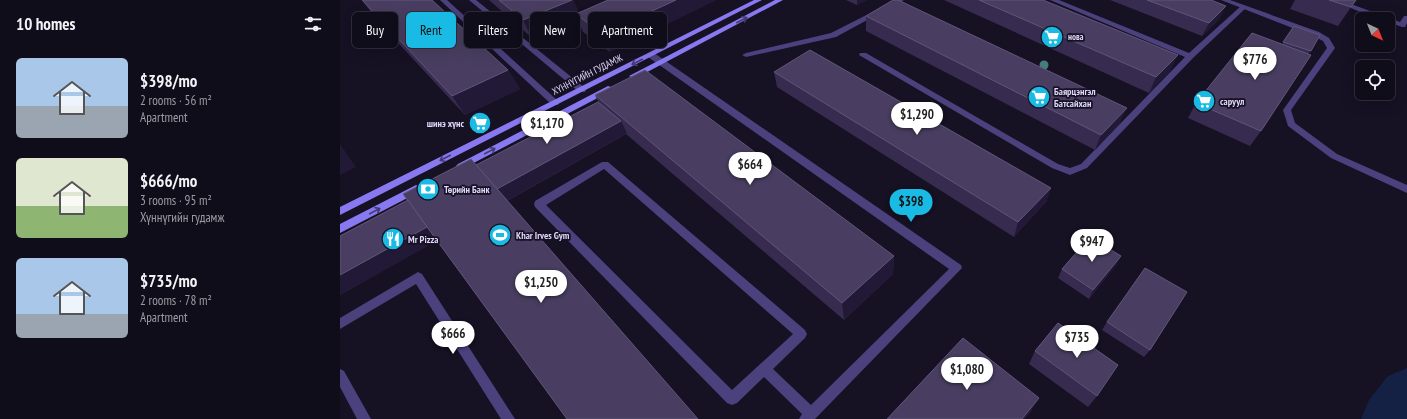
<!DOCTYPE html>
<html lang="en">
<head>
<meta charset="utf-8">
<style>
	:root { --surface:#100d1a; --page:#1e1b27; --text:#f1f3f6; --muted:#9c9ca2; --line:#302d39; --accent:#19bbe5 }
	body { margin:0; font-family:"PT Sans Narrow",sans-serif; background:var(--page); color:var(--text); height:100vh; display:flex; flex-direction:column; font-size:15px; white-space:nowrap }
	* { box-sizing:border-box; margin:0 }
	p { font-size:13px; color:var(--muted) }
	.icon { flex:none; width:22px; height:22px; fill:none; stroke:currentColor; stroke-width:2; stroke-linecap:round; stroke-linejoin:round }
	.map { position:relative; flex:1; overflow:hidden }
	.sheet { display:flex; flex-direction:column; background:var(--surface); width:340px }
	.sheet>* { flex:none }
	.hud { position:absolute; left:12px; top:12px; width:380px; height:36px; display:flex; gap:8px }
	.needle { width:26px; rotate:137deg }
	.controls { position:absolute; left:1015px; top:12px; display:grid; gap:8px }
	.controls a { display:grid; place-items:center; width:40px; height:40px; border-radius:6px; background:var(--surface); box-shadow:0 4px 16px #0002,0 0 0 1px var(--line); font-size:20px }
	.price { position:absolute; translate:-50% -34px; padding:0 9px; border-radius:14px; background:#fff; color:#222; font-size:13px; line-height:26px; filter:drop-shadow(0 1px 2px #0008) }
	.price::after { content:''; position:absolute; left:50%; top:24px; width:12px; height:9px; margin-left:-6px; background:inherit; clip-path:polygon(0 0,100% 0,50% 100%) }
	.price.on { background:var(--accent); color:#111 }
	ul { padding:0; list-style:none }
	li { display:flex; align-items:center; gap:12px; height:100px; padding:0 16px }
	li span { display:grid; place-items:center; flex:none; width:112px; height:80px; border-radius:6px; color:#555 }
	li>.icon { margin-inline-start:auto }
	span .icon { width:48px; height:48px; fill:#fffc; stroke-width:1 }
	li b { font-size:17px }
	h2 { display:flex; justify-content:space-between; align-items:center; height:48px; padding:0 16px; font-size:17px }
	.pill { padding:0 14px; border-radius:6px; background:var(--surface); box-shadow:0 4px 16px #0002,0 0 0 1px var(--line); font-size:14px; line-height:36px }
	.pill.on { background:var(--accent); color:#111 }
	main { display:flex; flex:1; min-height:0 }
	.map>svg:first-child { display:block }
</style>
</head>
<body>
<main>
<section class="sheet">
<h2>10 homes<svg class="icon" aria-label="filters" viewBox="0 0 24 24"><path d="M4 7h16M4 17h16"/><circle cx="9" cy="7" r="2"/><circle cx="15" cy="17" r="2"/></svg></h2>
<ul>
<li><span style="background:linear-gradient(#a9c7e8 60%,#9aa5b1 0)"><svg class="icon" aria-label="home" viewBox="0 0 24 24"><path d="M3 11l9-7 9 7M6 9v11h12V9"/></svg></span><div><b>$398/mo</b><p>2 rooms · 56 m²</p><p>Apartment</p></div></li>
<li><span style="background:linear-gradient(#dfe7d0 60%,#8fb573 0)"><svg class="icon" aria-label="home" viewBox="0 0 24 24"><path d="M3 11l9-7 9 7M6 9v11h12V9"/></svg></span><div><b>$666/mo</b><p>3 rooms · 95 m²</p><p>Хүннүгийн гудамж</p></div></li>
<li><span style="background:linear-gradient(#a9c7e8 70%,#9aa5b1 0)"><svg class="icon" aria-label="home" viewBox="0 0 24 24"><path d="M3 11l9-7 9 7M6 9v11h12V9"/></svg></span><div><b>$735/mo</b><p>2 rooms · 78 m²</p><p>Apartment</p></div></li>
</ul>
</section>
<div class="map">
<svg width="1067" height="419" viewBox="0 0 1067 419">
	<rect width="100%" height="100%" fill="#161123"/>
	<g fill="none" stroke-linecap="round" stroke-linejoin="round">
		<polygon fill="#142144" fill-rule="evenodd" points="1067,368 1067,419 1021,419 1029,400 1048,376"/>
		<g fill="#4a417d" fill-rule="evenodd">
			<polygon points="556,0 564,0 496,37 406,57 402,55 406,53 491,33"/>
			<polygon points="710,0 719,0 849,53 901,6 903,5 907,7 853,58 747,168 730,175 712,168 519,55 520,53 526,53 718,164 730,168 741,164 845,57"/>
		</g>
		<g fill="#4a417d" fill-rule="evenodd">
			<polygon points="100,0 107,0 218,101 219,103 218,105 212,105"/>
			<polygon points="129,0 136,0 245,88 246,90 245,92 239,92"/>
			<polygon points="881,0 890,0 979,32 989,38 995,48 951,110 955,123 997,154 1067,185 1067,193 991,158 948,126 943,110 987,48 983,41 973,36"/>
			<polygon points="991,0 1000,0 1060,22 1064,16 1067,16 1067,23 1065,27 1062,27 1048,22 1048,19 1038,19"/>
			<path d="M308 53H314L621 265 622 268 475 419H459L462 414 424 377 397 403 392 405 387 403 195 207 194 204 195 201 262 162H268L465 330 467 334 465 338 433 369 471 405 609 269 308 57ZM264 169 453 334 392 390 206 205Z"/>
			<polygon points="78,272 82,274 175,419 161,419 76,284 0,329 0,318"/>
			<polygon points="0,369 4,371 31,419 17,419 0,387"/>
		</g>
		<g fill="#8879f0" fill-rule="evenodd">
			<polygon points="414,0 422,0 0,215 0,207"/>
			<polygon points="435,0 443,0 296,78 293,78 289,76"/>
			<polygon points="268,86 271,87 272,89 271,91 124,168 118,168 116,166 118,164"/>
			<polygon points="76,185 79,186 81,189 79,192 0,233 0,224"/>
		</g>
	</g>
	<circle fill="#457c7c" cx="704" cy="65" r="4.5"/>
	<g fill="#372c4f">
		<polygon points="22,0 168,70 180,89 125,115 36,19"/>
		<polygon points="149,0 233,0 239,13 268,0 270,52 243,32 237,18 192,38"/>
		<polygon points="506,0 526,0 517,5"/>
		<polygon points="604,0 703,0 830,71 809,93"/>
		<polygon points="770,0 871,0 880,18 862,36"/>
		<polygon points="955,0 1016,0 998,26 950,9"/>
		<polygon points="526,16 780,123 755,150 526,31"/>
		<polygon points="954,26 980,35 921,131 910,146 848,118 856,103 942,44"/>
		<polygon points="434,72 711,188 706,202 674,237 437,87"/>
		<polygon points="255,95 554,256 553,274 504,320 286,134 0,295 0,236 258,102"/>
		<polygon points="781,256 776,265 749,299 718,278 722,269"/>
		<polygon points="767,322 810,350 804,357 762,330"/>
		<polygon points="695,351 757,396 748,407 689,364"/>
	</g>
	<g fill="#221936">
		<polygon points="232,0 233,0 241,17 236,14 237,18 192,38 183,20"/>
		<polygon points="336,0 377,0 270,52 262,34"/>
		<polygon points="517,0 526,0 517,5"/>
		<polygon points="886,6 880,18 862,36 869,23"/>
		<polygon points="838,55 830,71 809,93 816,77"/>
		<polygon points="168,70 180,89 125,115 112,96"/>
		<polygon points="787,108 780,123 755,150 761,135"/>
		<polygon points="281,121 287,133 166,201 156,189"/>
		<polygon points="0,144 16,167 0,175"/>
		<polygon points="711,188 706,202 674,237 678,222"/>
		<polygon points="88,227 100,239 0,295 0,275"/>
		<polygon points="554,256 553,274 504,320 502,303"/>
		<polygon points="781,256 776,265 749,299 753,290"/>
		<polygon points="699,398 691,412 685,419 682,419"/>
	</g>
	<g fill="#493e61" stroke="#60567a">
		<polygon points="22,0 92,0 168,70 112,96"/>
		<polygon points="159,0 232,0 183,20"/>
		<polygon points="268,0 336,0 262,34 236,14"/>
		<polygon points="553,0 558,0 787,108 761,135 526,16"/>
		<polygon points="639,0 703,0 838,55 816,77"/>
		<polygon points="807,0 871,0 886,6 869,23"/>
		<polygon points="989,0 1016,0 1011,7"/>
		<polygon points="954,26 980,35 971,51 943,42"/>
		<polygon points="912,33 971,55 921,131 856,103"/>
		<polygon points="470,50 711,188 678,222 434,72"/>
		<polygon points="305,70 554,256 502,303 255,95"/>
		<polygon points="258,102 281,121 157,189 136,165"/>
		<polygon points="131,159 358,419 227,419 63,194"/>
		<polygon points="68,200 87,227 0,275 0,236"/>
		<polygon points="750,237 781,256 753,290 722,269"/>
		<polygon points="805,268 847,292 810,350 767,322"/>
		<polygon points="718,323 778,365 757,396 695,351"/>
		<polygon points="623,338 699,398 682,419 547,419"/>
	</g>
	<defs><path id="oneway-shaft" d="M-6 0H5M1.5-3L5.5 0L1.5 3" fill="none" stroke-width="1.6" stroke-linecap="round" stroke-linejoin="round"/></defs>
	<g stroke="#443b75">
		<use href="#oneway-shaft" transform="translate(402 20) rotate(-27)"/>
		<use href="#oneway-shaft" transform="translate(297 62) rotate(153)"/>
		<use href="#oneway-shaft" transform="translate(150 151) rotate(-28)"/>
		<use href="#oneway-shaft" transform="translate(105 158) rotate(153)"/>
		<use href="#oneway-shaft" transform="translate(35 211) rotate(-28)"/>
	</g>
	<defs>
		<g id="supermarket-disc" transform="scale(1.15)"><circle r="9.5" fill="#19bbe5" stroke="#161123"/><path d="M-6-5.5h2.5l.6 2H6L4.5 2H-2.5L-4.4-4H-6ZM-1.5 3.2a1.3 1.3 0 1 0 .1 0ZM3 3.2a1.3 1.3 0 1 0 .1 0Z" fill="#fff"/></g>
		<g id="bank-disc" transform="scale(1.15)"><circle r="9.5" fill="#19bbe5" stroke="#161123"/><path d="M-6-4H6V4H-6ZM0-2.3a2.3 2.3 0 1 0 0 4.6a2.3 2.3 0 1 0 0-4.6Z" fill="#fff"/></g>
		<g id="stadium-disc" transform="scale(1.15)"><circle r="9.5" fill="#19bbe5" stroke="#161123"/><path d="M0-5a6.5 5 0 1 0 0 10a6.5 5 0 1 0 0-10ZM-3.5-1.8h7v3.6h-7Z" fill="#fff"/></g>
		<g id="restaurant-disc" transform="scale(1.15)"><circle r="9.5" fill="#19bbe5" stroke="#161123"/><path d="M-5-6h1v4h1v-4h1v4h1v-4h1v5L-1.5 .5V6h-2V.5L-5-1ZM5-6V6H3V1.5H1.5Q1.5-4 5-6Z" fill="#fff"/></g>
	</defs>
	<g fill-rule="evenodd">
		<use href="#supermarket-disc" x="712" y="37"/>
		<use href="#supermarket-disc" x="699" y="97"/>
		<use href="#supermarket-disc" x="864" y="101"/>
		<use href="#supermarket-disc" x="140" y="123"/>
		<use href="#bank-disc" x="88" y="189"/>
		<use href="#stadium-disc" x="160" y="235"/>
		<use href="#restaurant-disc" x="53" y="239"/>
	</g>
	<g text-anchor="middle" stroke-width="3.5" stroke-linejoin="round" paint-order="stroke">
		<g font-size="9" font-weight="bold" fill="#dfd7fb" stroke="#161123" text-anchor="start">
			<text x="728" y="40">нова</text>
		</g>
		<g font-size="10" fill="#dfd7fb" stroke="#161123">
			<text transform="translate(247 74) rotate(-27)" y="4">ХҮННҮГИЙН ГУДАМЖ</text>
		</g>
		<g font-size="10" font-weight="bold" fill="#dfd7fb" stroke="#161123" text-anchor="start">
			<text x="714" y="95">Баярцэнгэл<tspan x="714" dy="12">Батсайхан</tspan></text>
			<text x="880" y="105">саруул</text>
			<text x="124" y="127" text-anchor="end">шинэ хүнс</text>
			<text x="104" y="193">Төрийн Банк</text>
			<text x="176" y="239">Khar Irves Gym</text>
			<text x="68" y="243">Mr Pizza</text>
		</g>
	</g>
</svg>
<div class="controls">
<a><svg class="needle" viewBox="-14 -14 28 28"><path d="M0-13l5 13h-10z" fill="#e53935"/><path d="M0 13l5-13h-10z" fill="#9c9ca2"/></svg></a>
<a><svg class="icon" aria-label="locate" viewBox="0 0 24 24"><circle cx="12" cy="12" r="6"/><path d="M12 2v4M12 18v4M2 12h4M18 12h4"/></svg></a>
</div>
<b class="price" style="left:915px;top:81px">$776</b>
<b class="price" style="left:577px;top:136px">$1,290</b>
<b class="price" style="left:207px;top:145px">$1,170</b>
<b class="price" style="left:410px;top:186px">$664</b>
<b class="price on" style="left:571px;top:223px">$398</b>
<b class="price" style="left:752px;top:263px">$947</b>
<b class="price" style="left:201px;top:304px">$1,250</b>
<b class="price" style="left:113px;top:355px">$666</b>
<b class="price" style="left:737px;top:359px">$735</b>
<b class="price" style="left:627px;top:391px">$1,080</b>
<div class="hud">
<a class="pill">Buy</a>
<a class="pill on">Rent</a>
<a class="pill">Filters</a>
<a class="pill">New</a>
<a class="pill">Apartment</a>
</div>
</div>
</main>
</body>
</html>
